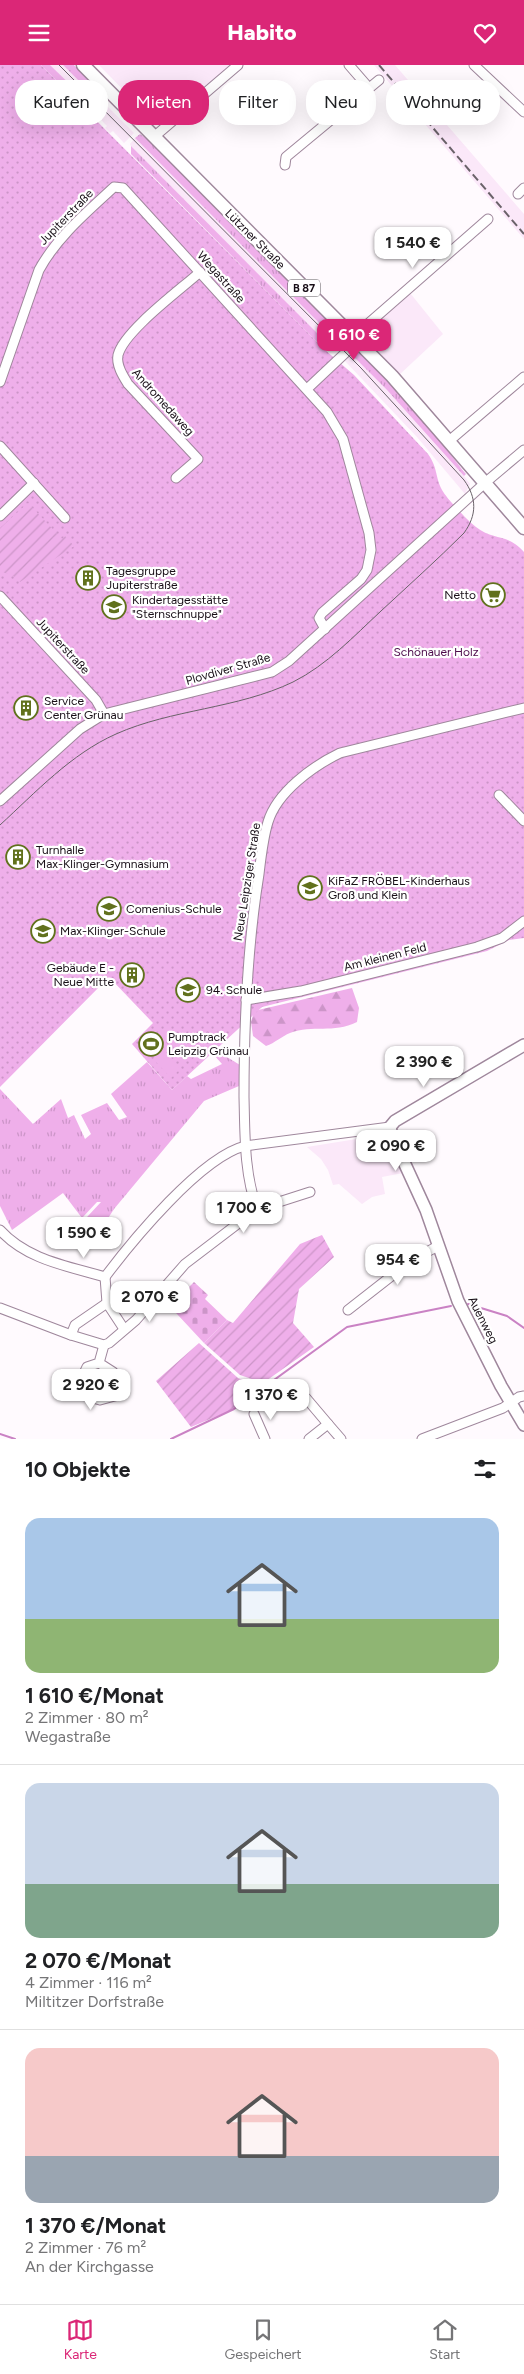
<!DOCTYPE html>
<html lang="de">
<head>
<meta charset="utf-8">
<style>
	:root { --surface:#fff; --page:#f2f2f2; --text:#202124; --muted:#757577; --line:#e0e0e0; --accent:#db2777 }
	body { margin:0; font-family:Figtree,sans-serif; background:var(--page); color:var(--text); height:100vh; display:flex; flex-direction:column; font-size:19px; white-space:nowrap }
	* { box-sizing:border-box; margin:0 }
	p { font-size:16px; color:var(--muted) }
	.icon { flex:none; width:28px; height:28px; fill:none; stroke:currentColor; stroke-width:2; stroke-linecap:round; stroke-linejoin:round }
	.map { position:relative; height:1374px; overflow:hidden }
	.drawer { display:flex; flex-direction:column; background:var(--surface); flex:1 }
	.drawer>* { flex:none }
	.guide { position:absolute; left:15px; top:15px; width:495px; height:45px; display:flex; gap:10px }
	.price { position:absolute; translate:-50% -42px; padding:0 11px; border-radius:10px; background:#fff; color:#222; font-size:16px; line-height:32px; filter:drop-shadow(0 1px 2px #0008) }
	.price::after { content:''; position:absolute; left:50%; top:30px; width:15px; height:11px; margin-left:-8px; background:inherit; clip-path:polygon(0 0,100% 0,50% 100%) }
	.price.current { background:var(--accent); color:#fff }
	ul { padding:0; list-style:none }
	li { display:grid; align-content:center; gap:10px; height:265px; padding:0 25px }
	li+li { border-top:1px solid var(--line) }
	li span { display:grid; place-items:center; height:155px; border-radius:15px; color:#555 }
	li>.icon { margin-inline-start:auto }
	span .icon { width:90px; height:90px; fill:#fffc; stroke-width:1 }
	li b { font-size:21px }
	h2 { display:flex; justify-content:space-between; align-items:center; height:60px; padding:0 25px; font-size:21px }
	.tag { padding:0 18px; border-radius:20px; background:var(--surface); box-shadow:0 5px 20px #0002; font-size:18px; line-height:45px }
	.tag.current { background:var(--accent); color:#fff }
	header { display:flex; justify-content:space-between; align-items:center; height:65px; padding:0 25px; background:var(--accent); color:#fff; font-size:22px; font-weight:800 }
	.menu { display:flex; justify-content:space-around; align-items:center; height:70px; border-top:1px solid var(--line); background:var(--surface); font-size:14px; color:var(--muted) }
	.menu a { display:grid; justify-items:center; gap:2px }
	.menu .current { color:var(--accent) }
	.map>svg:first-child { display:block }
</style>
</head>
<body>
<header><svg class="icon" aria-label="menu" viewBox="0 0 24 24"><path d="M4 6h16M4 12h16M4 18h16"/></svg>Habito<svg class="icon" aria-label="heart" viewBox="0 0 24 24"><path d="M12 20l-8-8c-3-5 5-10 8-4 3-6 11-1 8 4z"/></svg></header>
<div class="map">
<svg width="524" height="1374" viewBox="0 0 524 1374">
	<defs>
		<pattern id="grass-tufts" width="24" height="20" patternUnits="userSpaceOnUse" patternTransform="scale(1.25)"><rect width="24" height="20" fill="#efafea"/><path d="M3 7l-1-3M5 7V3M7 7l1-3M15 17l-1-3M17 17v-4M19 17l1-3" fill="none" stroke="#cc95c8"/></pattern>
		<pattern id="forest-firs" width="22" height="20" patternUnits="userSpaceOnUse" patternTransform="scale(1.25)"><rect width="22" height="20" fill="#efafea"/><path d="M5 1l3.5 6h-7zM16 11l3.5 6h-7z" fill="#cc95c8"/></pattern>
		<pattern id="cemetery-stones" width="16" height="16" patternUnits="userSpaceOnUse" patternTransform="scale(1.25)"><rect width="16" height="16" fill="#efafea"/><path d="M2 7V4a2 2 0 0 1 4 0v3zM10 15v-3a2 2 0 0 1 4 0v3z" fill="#cc95c8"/></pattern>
		<pattern id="park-dots" width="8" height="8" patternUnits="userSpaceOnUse" patternTransform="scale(1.25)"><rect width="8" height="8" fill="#efafea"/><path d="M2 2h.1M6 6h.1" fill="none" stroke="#cc95c8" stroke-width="1.8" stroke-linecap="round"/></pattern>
		<pattern id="garden-furrows" width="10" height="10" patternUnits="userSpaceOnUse" patternTransform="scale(1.25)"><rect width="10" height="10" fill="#efafea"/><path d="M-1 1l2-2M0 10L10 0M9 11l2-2" fill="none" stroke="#cc95c8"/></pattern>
	</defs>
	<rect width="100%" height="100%" fill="#fffafe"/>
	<g fill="#fbe8f9">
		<polygon points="50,0 63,0 87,24 81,30"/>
		<polygon points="99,0 230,0 211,17 188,30 162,53 158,53 143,45"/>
		<polygon points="374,0 395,0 524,149 524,174"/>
		<polygon points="92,26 134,68 124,78 113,66 110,68 105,63 107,61 83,36"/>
		<polygon points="135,73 202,139 332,271 326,277 131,81 130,79"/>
		<polygon points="410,228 443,269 399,310 369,280 376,272 375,259"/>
		<polygon points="350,288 387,325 464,411 470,419 465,429 417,372 344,295"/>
		<polygon points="375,1071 386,1075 403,1108 382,1112 385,1129 372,1132 362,1139 339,1119 333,1120 328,1105 321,1094 307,1082"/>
	</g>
	<g fill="url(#grass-tufts)">
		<polygon points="41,0 50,0 79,28 70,29"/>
		<polygon points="63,0 74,0 99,27 96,30 89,23 87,24"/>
		<polygon points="140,69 160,84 339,265 332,271 135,73"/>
		<polygon points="131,81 326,277 321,281 308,268 131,89"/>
		<path d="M358 287C382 298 446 384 466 409L464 411 387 325 350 288Z"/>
		<polygon points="217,986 240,1000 239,1021 204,1036 114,1144 92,1178 74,1166 101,1137 97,1137 82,1153 63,1128 12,1165 0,1141 0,1024 33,1059 61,1034 68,1053 74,1050 85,1074 91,1069 81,1050 107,1038 119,1055 127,1052 111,1029 147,997 172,1025 187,1011 191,1014 222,999 213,989"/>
	</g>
	<path fill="url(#forest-firs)" d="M352 923 359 943 357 957C333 969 313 959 290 968 282 971 275 978 266 981L253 971 251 957 254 946Z"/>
	<polygon fill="url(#cemetery-stones)" points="194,1217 208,1230 205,1234 227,1255 204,1278 163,1234 177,1218 185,1226"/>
	<path fill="url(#park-dots)" d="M0 0H41L324 284 354 310 428 389C438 403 435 412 442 425 447 434 468 456 476 462 494 476 507 468 524 487V873L509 875 487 886 262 942 172 1025 132 979 153 958 109 912 0 1022Z"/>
	<g fill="url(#garden-furrows)">
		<polygon points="28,438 62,474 65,471 74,481 20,517 13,511 0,506 0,463"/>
		<polygon points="322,1170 334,1192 299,1224 293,1258 314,1282 263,1318 240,1310 204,1278 227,1255 233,1258 300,1179"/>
		<polygon points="199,1278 238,1313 258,1321 234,1344 191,1362 156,1316"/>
	</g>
	<g fill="#efafea">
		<polygon points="161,965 169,967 169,972 153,986 146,988 141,981"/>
		<polygon points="163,986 180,1004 171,1013 154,995"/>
	</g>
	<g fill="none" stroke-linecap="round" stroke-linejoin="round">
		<g stroke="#ca82c4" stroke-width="2">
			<polyline points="468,1239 507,1251 524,1263"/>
			<polyline points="0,1369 15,1374"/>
			<polyline points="171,1374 234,1344 347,1262 451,1241"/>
		</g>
		<g stroke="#9f879c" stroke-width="11">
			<g id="street">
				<polyline points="349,0 369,23"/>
				<polyline points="474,0 524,47"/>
				<polyline points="155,71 238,0"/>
				<polyline points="285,100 286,92 379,15"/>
				<polyline points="518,129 524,123"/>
				<polyline points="353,272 488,154"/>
				<path d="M0 317 39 205C57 172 87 147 114 122L123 123 327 347 343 374 369 468 371 485 367 505 361 514 322 548 319 553 325 564"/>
				<polyline points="307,324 358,276"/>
				<polyline points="449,376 524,312"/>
				<polyline points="0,381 65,453"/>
				<path d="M176 413 198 394 128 319C123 311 116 300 118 290 124 266 180 225 200 207"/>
				<polyline points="0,451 34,418"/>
				<polyline points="0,531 96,635 104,649"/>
				<polyline points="499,730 524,756"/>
				<polyline points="0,736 80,664 104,649 272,607 289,596 486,417 524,385"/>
				<polyline points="246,935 301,926 477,882 502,873 524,856"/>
				<polyline points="257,1144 310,1127"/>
				<path d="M0 1165C27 1195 68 1201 105 1212"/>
				<path d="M105 1212C132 1176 201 1092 245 1081L390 1062"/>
				<polyline points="105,1212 107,1238 124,1264"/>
				<path d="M107 1238 75 1260 71 1270 104 1280 109 1278 136 1255 185 1199 257 1144C244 1108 245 1069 244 1032 244 957 247 883 259 809 261 792 263 773 268 757 277 727 313 701 340 688L524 643"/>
				<polyline points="0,1243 71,1270"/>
				<polyline points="348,1245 412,1195 438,1181"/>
				<polyline points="99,1298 113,1307 124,1321 122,1329 100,1335 75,1328 87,1302 99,1298 104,1280"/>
				<polyline points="306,1333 328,1359 309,1374"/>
				<polyline points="254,1349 265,1374"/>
				<polyline points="328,1359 341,1374"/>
				<polyline points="422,1374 503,1343 519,1332 524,1331"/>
			</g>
		</g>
		<g stroke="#9f879c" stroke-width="14">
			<polyline id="secondary" points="524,980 395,1056 390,1062 392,1071 426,1145 458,1236 501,1321 524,1360"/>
		</g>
		<g stroke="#9f879c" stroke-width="15">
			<polyline id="primary" points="83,0 392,311 524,463"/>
		</g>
		<use href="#street" stroke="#fff" stroke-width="9"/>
		<use href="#secondary" stroke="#fff" stroke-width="11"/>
		<use href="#primary" stroke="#fff" stroke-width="12"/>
		<path stroke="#6a6269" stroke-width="1" d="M0 760C36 727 71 689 116 669 172 644 237 644 293 617 327 600 354 571 381 546 409 520 437 495 464 468 477 450 477 433 464 415L361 303 59 0"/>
		<polyline stroke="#6a6269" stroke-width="2" stroke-dasharray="8 4" stroke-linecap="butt" points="379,0 524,169"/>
	</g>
	<defs>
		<g id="building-ring" transform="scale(1.25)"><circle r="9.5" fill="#fff" stroke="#61711d" stroke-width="1.5"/><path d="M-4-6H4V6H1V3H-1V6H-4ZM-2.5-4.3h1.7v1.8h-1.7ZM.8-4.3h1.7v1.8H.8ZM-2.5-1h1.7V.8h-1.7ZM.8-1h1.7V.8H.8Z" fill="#61711d"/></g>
		<g id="supermarket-ring" transform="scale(1.25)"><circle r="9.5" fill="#fff" stroke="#61711d" stroke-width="1.5"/><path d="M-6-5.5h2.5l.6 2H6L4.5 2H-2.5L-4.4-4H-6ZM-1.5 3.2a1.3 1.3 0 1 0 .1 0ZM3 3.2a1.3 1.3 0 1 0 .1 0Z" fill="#61711d"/></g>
		<g id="school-ring" transform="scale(1.25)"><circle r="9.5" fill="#fff" stroke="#61711d" stroke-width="1.5"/><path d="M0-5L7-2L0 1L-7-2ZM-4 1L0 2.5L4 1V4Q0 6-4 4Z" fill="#61711d"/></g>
		<g id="stadium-ring" transform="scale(1.25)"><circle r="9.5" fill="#fff" stroke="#61711d" stroke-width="1.5"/><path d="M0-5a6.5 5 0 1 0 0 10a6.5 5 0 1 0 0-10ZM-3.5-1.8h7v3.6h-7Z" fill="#61711d"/></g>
	</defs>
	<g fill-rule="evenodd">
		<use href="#building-ring" x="88" y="513"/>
		<use href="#supermarket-ring" x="493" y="530"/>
		<use href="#school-ring" x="114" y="542"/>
		<use href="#building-ring" x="26" y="643"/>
		<use href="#building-ring" x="18" y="792"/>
		<use href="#school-ring" x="310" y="823"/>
		<use href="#school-ring" x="109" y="844"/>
		<use href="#school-ring" x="43" y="866"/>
		<use href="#building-ring" x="132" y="910"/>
		<use href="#school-ring" x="188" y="925"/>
		<use href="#stadium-ring" x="151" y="979"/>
	</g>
	<g text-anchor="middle" stroke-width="4.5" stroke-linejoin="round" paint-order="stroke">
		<rect fill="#fff" stroke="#5d575d" stroke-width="1" x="288" y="214.5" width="32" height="17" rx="4"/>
		<g font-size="11" font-weight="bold" fill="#180f17">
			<text x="304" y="227">B 87</text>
		</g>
		<g font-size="12" fill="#180f17" stroke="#fff">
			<text transform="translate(66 152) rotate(-46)" y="4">Jupiterstraße</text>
			<text transform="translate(255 174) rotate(45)" y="4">Lützner Straße</text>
			<text transform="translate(221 212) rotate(48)" y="4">Wegastraße</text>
			<text transform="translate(163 337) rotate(48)" y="4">Andromedaweg</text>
			<text transform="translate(63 581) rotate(47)" y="4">Jupiterstraße</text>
			<text transform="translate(228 604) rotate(-16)" y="4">Plovdiver Straße</text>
			<text transform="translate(247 817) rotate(-81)" y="4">Neue Leipziger Straße</text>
			<text transform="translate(385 892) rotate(-14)" y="4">Am kleinen Feld</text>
			<text transform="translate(483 1255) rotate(63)" y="4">Auenweg</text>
		</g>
		<g font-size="12" fill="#180f17" stroke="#fff" text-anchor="start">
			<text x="106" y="510">Tagesgruppe<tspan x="106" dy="14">Jupiterstraße</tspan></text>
			<text x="476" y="534" text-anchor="end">Netto</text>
			<text x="132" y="539">Kindertagesstätte<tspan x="132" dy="14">"Sternschnuppe"</tspan></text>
			<text x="44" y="640">Service<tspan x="44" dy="14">Center Grünau</tspan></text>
			<text x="36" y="789">Turnhalle<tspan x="36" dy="14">Max-Klinger-Gymnasium</tspan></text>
			<text x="328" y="820">KiFaZ FRÖBEL-Kinderhaus<tspan x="328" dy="14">Groß und Klein</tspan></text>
			<text x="126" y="848">Comenius-Schule</text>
			<text x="60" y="870">Max-Klinger-Schule</text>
			<text x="114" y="907" text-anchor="end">Gebäude E -<tspan x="114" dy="14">Neue Mitte</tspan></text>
			<text x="206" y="929">94. Schule</text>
			<text x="168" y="976">Pumptrack<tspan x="168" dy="14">Leipzig Grünau</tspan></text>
		</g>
		<g font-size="12" fill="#4f0e4d" stroke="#fff">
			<text x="436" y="591">Schönauer Holz</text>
		</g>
	</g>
</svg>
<b class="price" style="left:413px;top:204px">1 540 €</b>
<b class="price current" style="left:354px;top:296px">1 610 €</b>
<b class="price" style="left:424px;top:1023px">2 390 €</b>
<b class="price" style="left:396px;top:1107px">2 090 €</b>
<b class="price" style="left:244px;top:1169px">1 700 €</b>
<b class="price" style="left:84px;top:1194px">1 590 €</b>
<b class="price" style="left:398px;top:1221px">954 €</b>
<b class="price" style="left:150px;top:1258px">2 070 €</b>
<b class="price" style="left:91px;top:1346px">2 920 €</b>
<b class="price" style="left:271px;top:1356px">1 370 €</b>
<div class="guide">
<a class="tag">Kaufen</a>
<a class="tag current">Mieten</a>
<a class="tag">Filter</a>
<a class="tag">Neu</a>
<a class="tag">Wohnung</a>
</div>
</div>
<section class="drawer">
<h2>10 Objekte<svg class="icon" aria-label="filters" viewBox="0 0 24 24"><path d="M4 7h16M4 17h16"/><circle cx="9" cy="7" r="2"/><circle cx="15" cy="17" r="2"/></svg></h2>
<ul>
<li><span style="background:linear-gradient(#a9c7e8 65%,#8fb573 0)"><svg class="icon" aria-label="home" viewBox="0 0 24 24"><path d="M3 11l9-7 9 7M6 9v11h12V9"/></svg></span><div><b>1 610 €/Monat</b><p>2 Zimmer · 80 m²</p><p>Wegastraße</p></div></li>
<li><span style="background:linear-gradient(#c9d6e8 65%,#7fa58c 0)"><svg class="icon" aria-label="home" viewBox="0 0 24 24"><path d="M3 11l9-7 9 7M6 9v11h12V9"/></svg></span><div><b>2 070 €/Monat</b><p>4 Zimmer · 116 m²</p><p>Miltitzer Dorfstraße</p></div></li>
<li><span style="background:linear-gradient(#f6c9c9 70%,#9aa5b1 0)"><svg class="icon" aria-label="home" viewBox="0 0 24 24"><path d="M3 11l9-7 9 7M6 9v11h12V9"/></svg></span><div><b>1 370 €/Monat</b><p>2 Zimmer · 76 m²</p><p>An der Kirchgasse</p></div></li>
</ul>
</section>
<nav class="menu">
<a class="current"><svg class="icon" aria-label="map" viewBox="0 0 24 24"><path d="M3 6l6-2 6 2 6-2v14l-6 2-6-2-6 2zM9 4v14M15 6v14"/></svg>Karte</a>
<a><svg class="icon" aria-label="saved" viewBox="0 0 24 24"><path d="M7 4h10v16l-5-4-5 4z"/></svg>Gespeichert</a>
<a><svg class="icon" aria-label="home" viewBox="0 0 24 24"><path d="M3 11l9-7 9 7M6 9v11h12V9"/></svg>Start</a>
</nav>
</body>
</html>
